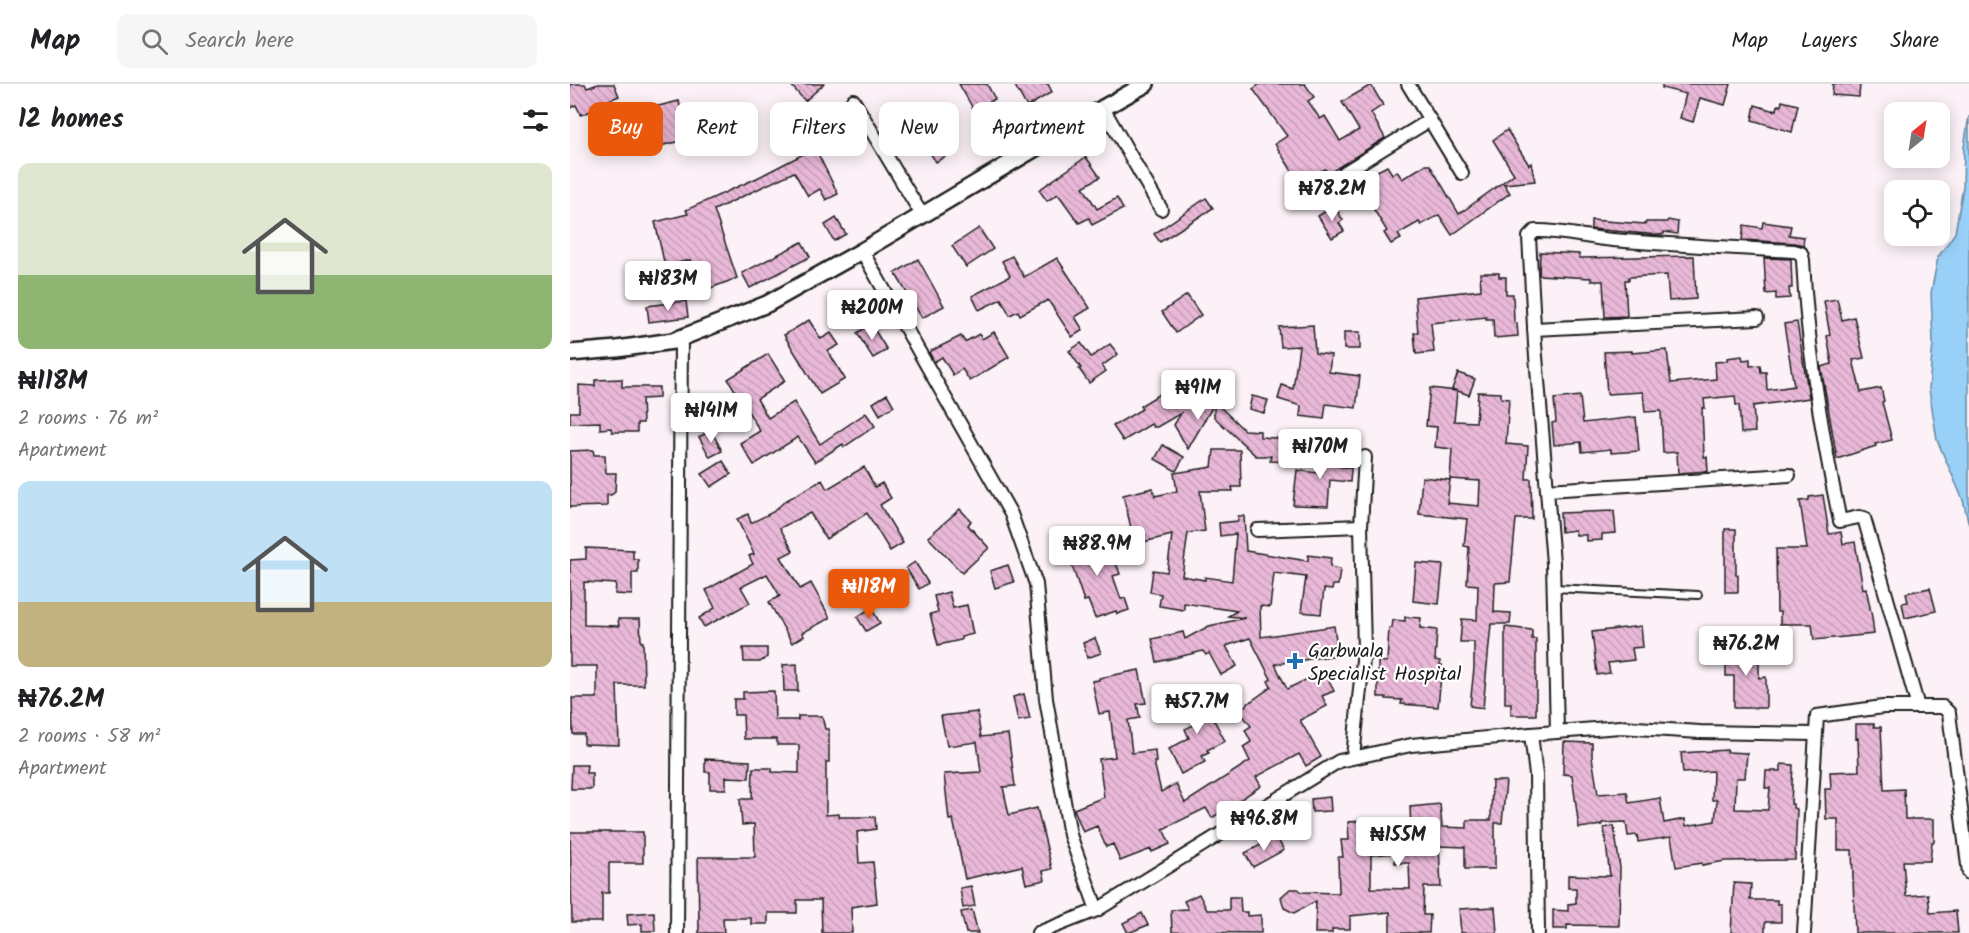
<!DOCTYPE html>
<html lang="en">
<head>
<meta charset="utf-8">
<style>
	:root { --surface:#fff; --page:#f6f6f6; --text:#202124; --muted:#757577; --line:#e0e0e0; --accent:#ea580c }
	body { margin:0; font-family:Kalam,sans-serif; background:var(--page); color:var(--text); height:100vh; display:flex; flex-direction:column; font-size:22px; white-space:nowrap }
	* { box-sizing:border-box; margin:0 }
	p { font-size:20px; color:var(--muted) }
	.icon { flex:none; width:33px; height:33px; fill:none; stroke:currentColor; stroke-width:2; stroke-linecap:round; stroke-linejoin:round }
	.map { position:relative; flex:1; overflow:hidden }
	.details { display:flex; flex-direction:column; background:var(--surface); width:570px }
	.details>* { flex:none }
	.hud { position:absolute; left:18px; top:18px; width:570px; height:54px; display:flex; gap:12px }
	.needle { width:39px; rotate:30deg }
	.tools { position:absolute; left:1314px; top:18px; display:grid; gap:12px }
	.tools a { display:grid; place-items:center; width:66px; height:66px; border-radius:12px; background:var(--surface); box-shadow:0 3px 15px #0003; font-size:30px }
	.price { position:absolute; translate:-50% -51px; padding:0 14px; border-radius:6px; background:#fff; color:#222; font-size:20px; line-height:39px; filter:drop-shadow(0 2px 3px #0008) }
	.price::after { content:''; position:absolute; left:50%; top:36px; width:18px; height:14px; margin-left:-9px; background:inherit; clip-path:polygon(0 0,100% 0,50% 100%) }
	.price.active { background:var(--accent); color:#fff }
	ul { padding:0; list-style:none }
	li { display:grid; align-content:center; gap:12px; height:318px; padding:0 18px }
	li span { display:grid; place-items:center; height:186px; border-radius:12px; color:#555 }
	li>.icon { margin-inline-start:auto }
	span .icon { width:108px; height:108px; fill:#fffc; stroke-width:1 }
	li b { font-size:26px }
	h2 { display:flex; justify-content:space-between; align-items:center; height:72px; padding:0 18px; font-size:26px }
	.tag { padding:0 21px; border-radius:12px; background:var(--surface); box-shadow:0 3px 15px #0003; font-size:21px; line-height:54px }
	.tag.active { background:var(--accent); color:#fff }
	header { display:flex; align-items:center; gap:36px; box-sizing:border-box; height:84px; padding:0 30px; background:var(--surface); border-bottom:2px solid var(--line) }
	header strong { font-size:28px }
	nav { display:flex; gap:33px; margin-inline-start:auto; font-size:21px }
	.search { width:420px; height:54px; background:var(--page); display:flex; align-items:center; gap:15px; box-sizing:border-box; padding:0 21px; border-radius:12px; color:var(--muted); font-size:22px }
	main { display:flex; flex:1; min-height:0 }
	.map>svg:first-child { display:block }
</style>
</head>
<body>
<header>
<strong>Map</strong>
<div class="search"><svg class="icon" aria-label="search" viewBox="0 0 24 24"><circle cx="10" cy="10" r="6"/><path d="M15 15l6 6"/></svg>Search here</div>
<nav><a>Map</a><a>Layers</a><a>Share</a></nav>
</header>
<main>
<section class="details">
<h2>12 homes<svg class="icon" aria-label="filters" viewBox="0 0 24 24"><path d="M4 7h16M4 17h16"/><circle cx="9" cy="7" r="2"/><circle cx="15" cy="17" r="2"/></svg></h2>
<ul>
<li><span style="background:linear-gradient(#dfe7d0 60%,#8fb573 0)"><svg class="icon" aria-label="home" viewBox="0 0 24 24"><path d="M3 11l9-7 9 7M6 9v11h12V9"/></svg></span><div><b>₦118M</b><p>2 rooms · 76 m²</p><p>Apartment</p></div></li>
<li><span style="background:linear-gradient(#bfe0f5 65%,#c2b280 0)"><svg class="icon" aria-label="home" viewBox="0 0 24 24"><path d="M3 11l9-7 9 7M6 9v11h12V9"/></svg></span><div><b>₦76.2M</b><p>2 rooms · 58 m²</p><p>Apartment</p></div></li>
</ul>
</section>
<div class="map">
<svg width="1399" height="849" viewBox="0 0 1399 849">
	<defs>
		<pattern id="building-back-hatch" width="6" height="6" patternUnits="userSpaceOnUse" patternTransform="scale(1.5)"><rect width="6" height="6" fill="#e9b8d8"/><path d="M-1 5l2 2M0 0l6 6M5-1l2 2" fill="none" stroke="#c79eb9"/></pattern>
	</defs>
	<rect width="100%" height="100%" fill="#fbf1f7"/>
	<filter id="ink" filterUnits="userSpaceOnUse"><feTurbulence type="fractalNoise" baseFrequency=".0167" numOctaves="2"/><feDisplacementMap in="SourceGraphic" scale="12" xChannelSelector="R" yChannelSelector="G"/><feConvolveMatrix kernelMatrix="1 2 1 2 8 2 1 2 1" color-interpolation-filters="sRGB"/></filter>
	<g filter="url(#ink)">
		<polygon fill="#98d0f8" stroke="#6688a0" stroke-width="1.5" points="1399,32 1399,441 1393,416 1367,356 1359,305 1363,259 1361,209 1368,173 1385,149 1393,103 1394,63"/>
		<g fill="url(#building-back-hatch)" stroke="#1c1c1c" stroke-width="1.5" fill-rule="evenodd">
			<polygon points="0,0 15,0 17,4 28,0 44,0 49,12 24,22 26,25 11,31 6,21 0,24"/>
			<polygon points="220,0 254,0 235,17"/>
			<polygon points="389,0 417,0 425,15 414,21 418,27 408,33"/>
			<polygon points="444,0 478,0 482,8 457,23"/>
			<polygon points="690,0 735,0 744,13 738,17 750,35 755,32 770,57 789,46 772,18 801,1 813,21 801,29 815,54 761,88 757,88 755,85 730,100 705,60 717,52 683,5"/>
			<polygon points="1092,0 1161,0 1155,21 1130,14 1123,38 1110,34 1116,10 1092,4"/>
			<polygon points="1263,0 1290,0 1289,13 1262,11"/>
			<polygon points="109,17 114,43 118,42 121,55 89,62 80,24"/>
			<polygon points="1212,17 1228,21 1222,48 1182,36 1185,21 1204,27 1204,25 1207,26 1208,21 1211,22"/>
			<polygon points="365,21 391,63 366,78 339,37"/>
			<polygon points="421,38 429,52 420,57 411,43"/>
			<polygon points="937,46 959,81 961,79 965,97 934,100 940,109 882,151 869,131 851,141 849,138 828,150 831,155 821,160 814,149 817,147 793,108 791,109 785,99 817,82 822,90 827,87 832,95 855,81 860,81 889,130 944,90 923,56"/>
			<polygon points="245,64 268,110 256,116 250,105 238,112 224,88 144,126 167,194 133,207 120,176 95,182 85,138 118,130 116,126 187,94"/>
			<polygon points="516,73 530,93 513,103 527,125 547,114 553,125 522,141 519,134 509,139 488,110 477,117 469,106"/>
			<polygon points="636,114 643,124 590,158 584,150"/>
			<polygon points="764,122 773,136 769,139 774,147 762,154 748,132"/>
			<polygon points="266,134 276,150 264,157 255,141"/>
			<polygon points="1021,136 1075,140 1076,138 1097,138 1098,136 1108,138 1107,150 1094,148 1094,150 1089,151 1021,145"/>
			<polygon points="1193,138 1221,142 1219,151 1234,153 1233,161 1224,159 1172,156 1174,141 1192,144"/>
			<polygon points="409,144 423,165 396,183 382,162"/>
			<polygon points="232,158 240,173 180,204 172,189"/>
			<polygon points="970,168 1009,170 1009,174 1124,172 1126,215 1099,217 1097,191 1059,193 1059,196 1055,196 1057,232 1035,233 1033,197 1021,197 1021,194 969,191"/>
			<polygon points="442,172 454,193 487,174 520,224 505,233 513,246 502,253 478,216 450,231 448,227 440,231 431,215 409,226 402,212 440,192 432,177"/>
			<polygon points="1194,174 1221,175 1222,204 1219,204 1220,214 1206,215 1206,209 1196,210"/>
			<polygon points="348,175 374,222 352,234 325,189"/>
			<polygon points="910,189 929,189 929,193 936,193 936,210 943,210 944,239 947,239 948,252 924,254 923,235 916,235 916,233 861,239 864,268 846,270 844,249 848,249 845,213 911,206"/>
			<polygon points="617,211 631,231 606,249 592,228"/>
			<polygon points="1267,215 1272,236 1284,233 1294,274 1283,276 1291,308 1311,304 1314,317 1312,318 1322,356 1305,360 1306,362 1267,375 1251,283 1262,280 1257,252 1260,251 1254,217"/>
			<polygon points="116,217 118,233 79,238 77,222"/>
			<polygon points="239,236 251,255 261,249 269,261 258,267 275,295 250,310 214,251"/>
			<polygon points="1227,238 1239,314 1183,322 1185,348 1171,349 1169,321 1166,321 1165,312 1134,315 1135,324 1132,324 1134,373 1137,373 1138,387 1108,389 1107,368 1093,369 1091,327 1075,328 1073,308 1037,310 1034,268 1062,267 1062,269 1097,266 1101,299 1146,295 1145,278 1157,277 1157,274 1172,272 1173,276 1180,275 1180,282 1190,281 1191,288 1196,288 1197,306 1224,302 1214,240"/>
			<polygon points="301,240 317,266 303,274 287,249"/>
			<polygon points="743,241 745,269 761,271 759,288 790,292 786,324 756,320 754,335 730,332 731,322 708,315 712,301 723,305 729,262 711,263 709,243"/>
			<polygon points="424,248 439,273 400,297 392,285 383,291 372,273 364,278 359,268 391,252 395,258 409,250 412,255"/>
			<rect x="774" y="248" width="16" height="17"/>
			<polygon points="511,259 521,273 540,260 548,270 532,282 536,287 519,299 509,285 511,284 499,267"/>
			<polygon points="198,270 215,297 187,315 198,334 224,318 250,360 296,329 305,342 274,363 273,360 245,378 228,353 184,381 170,359 190,347 158,295"/>
			<polygon points="888,289 905,295 899,311 882,305"/>
			<polygon points="52,295 52,303 89,303 89,314 72,315 73,339 67,339 67,348 42,348 41,344 30,345 30,338 0,339 0,328 9,328 9,301 25,302 25,296"/>
			<polygon points="614,295 616,299 623,295 633,311 645,318 674,346 690,347 690,353 722,355 720,378 700,377 701,372 686,372 644,333 644,320 618,365 604,341 611,329 587,343 583,343 581,340 553,357 543,342 572,325 570,322"/>
			<polygon points="860,304 887,307 884,337 906,338 908,308 931,309 931,314 939,315 936,360 958,362 956,395 961,395 962,435 946,435 940,498 925,499 924,528 941,529 940,540 921,540 913,624 900,622 904,584 904,558 890,558 892,535 907,536 908,501 897,500 899,463 894,462 897,435 849,430 852,393 880,396 877,419 909,422 910,397 880,395 882,365 865,363 867,343 856,342"/>
			<polygon points="317,310 324,322 310,331 303,319"/>
			<polygon points="682,312 698,316 694,329 679,325"/>
			<polygon points="1010,312 1013,339 1066,333 1069,367 1041,369 1041,365 1012,368 1011,358 984,361 982,339 986,338 984,315"/>
			<polygon points="141,346 152,367 140,373 129,353"/>
			<polygon points="593,361 614,373 606,387 585,375"/>
			<polygon points="749,365 768,367 766,382 781,384 780,398 760,396 758,422 723,421 727,386 747,389"/>
			<polygon points="23,366 24,371 35,371 36,389 46,389 45,408 41,411 37,411 37,422 0,423 0,367"/>
			<polygon points="644,366 670,366 671,403 662,403 663,407 630,407 635,447 618,449 612,492 635,496 635,493 662,497 666,450 650,452 649,439 668,437 668,432 674,432 676,467 738,477 738,471 761,474 760,483 770,485 768,501 763,501 762,506 754,505 751,530 731,528 736,493 704,489 700,523 690,522 691,553 764,542 768,571 705,580 717,605 754,587 764,607 752,612 757,622 730,636 751,673 736,682 729,670 686,693 691,702 642,734 636,724 593,745 600,760 582,768 581,765 550,777 543,760 536,763 527,742 513,748 504,725 534,713 529,675 545,673 540,628 529,630 522,597 529,596 529,594 569,586 576,619 567,620 570,634 558,636 562,669 585,666 586,678 584,678 591,708 606,700 615,719 680,677 673,663 681,658 675,646 681,642 669,626 701,603 698,597 701,595 680,554 656,562 667,582 651,591 639,569 636,571 633,567 587,578 582,555 613,548 615,555 639,542 675,534 658,532 667,527 614,519 614,526 589,522 591,510 580,508 583,486 597,488 602,451 565,460 553,411 583,404 585,412 607,407 604,389 642,383"/>
			<polygon points="153,377 161,390 141,403 132,390"/>
			<polygon points="294,383 305,403 312,399 321,414 310,421 333,459 320,467 297,429 256,455 240,429 210,444 223,467 211,473 230,505 241,499 260,534 232,549 234,552 222,559 199,518 210,512 197,490 171,503 180,519 134,543 129,534 145,524 136,506 183,480 179,472 184,470 167,435 178,430 181,439 203,428 215,417 252,396 257,405"/>
			<polygon points="1253,411 1259,450 1271,448 1273,460 1285,458 1293,505 1296,504 1302,533 1304,550 1244,556 1242,540 1210,540 1210,528 1207,528 1206,465 1237,465 1230,417 1239,416 1239,413"/>
			<polygon points="390,425 401,437 398,441 419,464 392,489 358,453"/>
			<polygon points="1044,427 1046,449 1032,450 1032,456 1016,457 1016,451 1006,451 1005,446 991,448 990,429"/>
			<polygon points="1155,445 1166,445 1166,491 1168,491 1168,508 1155,508"/>
			<polygon points="524,455 527,463 539,459 550,490 543,492 551,515 555,514 559,526 547,530 546,527 525,534 518,516 514,517 496,464"/>
			<polygon points="16,464 63,466 63,475 68,475 68,489 62,489 62,511 45,510 46,500 14,498 14,541 49,542 48,535 70,535 71,558 73,558 74,601 47,601 49,661 14,660 14,650 3,650 2,614 27,614 27,582 0,582 0,476 16,475"/>
			<polygon points="345,478 358,499 349,505 336,484"/>
			<polygon points="846,479 873,481 869,520 843,517"/>
			<polygon points="438,481 444,498 425,504 420,487"/>
			<polygon points="1360,504 1366,527 1335,534 1332,519 1338,518 1336,509"/>
			<polygon points="379,508 383,524 397,521 403,550 391,553 391,556 368,561 360,530 368,528 364,512"/>
			<polygon points="301,524 310,539 296,547 287,533"/>
			<polygon points="835,533 851,534 850,544 867,546 865,576 870,577 870,581 872,581 868,623 831,620 832,616 816,615 816,613 808,613 808,577 817,578 819,544 822,544 823,536 835,537"/>
			<polygon points="1071,542 1073,563 1062,564 1064,576 1038,579 1040,589 1027,591 1022,548"/>
			<polygon points="935,543 962,546 962,555 966,555 966,631 941,631 941,619 935,619"/>
			<polygon points="525,554 531,569 517,574 513,559"/>
			<polygon points="1156,562 1184,562 1185,570 1189,570 1189,594 1196,593 1196,624 1164,624 1164,592 1156,592"/>
			<polygon points="173,564 197,564 197,573 190,578 174,578"/>
			<polygon points="227,580 228,607 214,607 213,581"/>
			<polygon points="626,602 655,657 637,666 639,669 632,672 635,678 611,690 599,665 619,654 615,645 628,639 612,609"/>
			<polygon points="204,607 205,636 228,636 228,632 252,632 255,645 259,645 259,678 256,678 256,731 269,730 269,733 305,733 306,745 287,748 289,779 303,778 307,819 281,823 282,849 252,849 251,816 227,816 227,829 198,829 198,840 181,840 181,834 153,834 154,849 129,849 128,773 185,773 184,740 172,741 170,715 182,715 183,684 202,684 202,688 229,689 229,661 207,661 207,655 174,655 173,631 164,631 164,615 173,615 173,608"/>
			<polygon points="454,610 460,635 448,637 443,613"/>
			<polygon points="407,628 411,653 438,650 445,702 433,703 439,731 467,724 482,785 473,787 475,796 456,800 452,782 395,795 383,735 379,736 374,690 411,688 407,658 377,662 371,632"/>
			<polygon points="1286,640 1304,640 1304,643 1311,643 1314,706 1334,705 1335,735 1364,735 1364,758 1362,758 1360,777 1333,777 1336,812 1358,810 1360,829 1386,827 1388,849 1285,849 1282,766 1268,766 1268,735 1256,735 1255,705 1261,705 1260,688 1289,687 1288,654 1286,655"/>
			<polygon points="994,658 1022,659 1022,673 1028,710 1057,708 1059,719 1090,714 1094,739 1115,735 1116,742 1145,737 1147,716 1142,716 1143,687 1113,689 1111,669 1157,666 1157,668 1177,669 1175,694 1166,694 1165,725 1198,726 1200,704 1195,704 1196,687 1211,687 1211,680 1223,681 1221,720 1223,720 1223,724 1227,725 1225,776 1155,777 1132,781 1132,779 1106,783 1101,753 1068,758 1067,751 1058,752 1056,738 1032,739 1032,741 1009,744 1002,691 993,690"/>
			<polygon points="135,675 180,677 179,694 156,693 156,705 140,705 140,688 135,688"/>
			<polygon points="2,681 17,681 16,689 22,689 22,705 1,705"/>
			<path d="M922 697H936L932 739H925V785H895V763L869 762 871 803H854L853 831H860L859 849H820V828L780 832V845H762V849H745L746 817 724 829 714 824 711 813 720 805H728L732 808 769 809 768 773H773L771 756H779L778 738 805 736V740L814 739V746L841 745 840 723 870 720 872 743 897 744V736H921ZM825 769V779H839L840 805 801 804V771Z"/>
			<polygon points="760,713 761,727 742,728 741,715"/>
			<polygon points="1044,742 1050,784 1049,842 997,841 997,845 983,845 983,826 998,827 998,820 1006,819 1006,804 998,804 998,791 1040,792 1034,744"/>
			<polygon points="0,748 73,748 73,779 39,779 39,809 32,809 32,838 2,838"/>
			<polygon points="706,753 714,766 683,783 675,769"/>
			<polygon points="1164,799 1181,800 1180,816 1207,816 1207,820 1211,820 1211,838 1195,838 1195,849 1161,849"/>
			<polygon points="401,802 405,822 393,824 390,804"/>
			<polygon points="629,810 637,826 659,826 659,813 670,813 671,828 677,828 677,832 691,831 691,849 602,848 601,826 618,825 614,817"/>
			<polygon points="925,823 927,849 891,849 889,825"/>
			<polygon points="402,826 408,849 396,849 391,828"/>
			<polygon points="84,828 85,847 72,847 72,840 58,841 57,830"/>
			<polygon points="572,829 578,841 558,849 553,839"/>
		</g>
		<g fill="none" stroke-linecap="round" stroke-linejoin="round">
			<g stroke="#1c1c1c" stroke-width="10">
				<polyline id="service" points="984,504 1128,511"/>
			</g>
			<g stroke="#1c1c1c" stroke-width="16">
				<g id="minor">
					<polyline points="838,0 892,89"/>
					<polyline points="283,16 352,131"/>
					<polyline points="533,24 591,125"/>
					<polyline points="775,88 860,36"/>
					<polyline points="292,167 441,430 466,500 476,615 500,751 527,826"/>
					<polyline points="964,245 1187,234"/>
					<polyline points="977,406 1219,391"/>
					<polyline points="687,446 791,442"/>
					<path d="M987 648 983 479 965 260 959 153 965 147C991 146 1017 154 1043 156 1103 161 1164 164 1224 167L1231 169 1233 176C1237 261 1252 352 1270 437L1289 433 1294 434 1348 623"/>
					<polyline points="961,650 1050,643 1130,648 1245,650"/>
					<polyline points="783,673 794,566 791,442 795,373"/>
					<polyline points="107,849 111,254"/>
					<polyline points="468,849 527,826 769,677 841,661 961,650 966,691 968,849"/>
					<polyline points="1234,849 1247,632 1313,623 1373,623 1379,629 1399,789"/>
				</g>
			</g>
			<g stroke="#1c1c1c" stroke-width="20">
				<polyline id="tertiary" points="0,269 47,265 103,257 197,220 292,167 533,24 576,0"/>
			</g>
			<use href="#service" stroke="#fff" stroke-width="6"/>
			<use href="#minor" stroke="#fff" stroke-width="12"/>
			<use href="#tertiary" stroke="#fff" stroke-width="15"/>
		</g>
	</g>
	<path fill="#1f6fb2" stroke="#fff" stroke-width="2" d="M722 568h6v6h6v6h-6v6h-6v-6h-6v-6h6z"/>
	<g text-anchor="middle" stroke-width="4.5" stroke-linejoin="round" paint-order="stroke">
		<g font-size="20" fill="#1c1c1c" stroke="#fff" text-anchor="start">
			<text x="738" y="573">Garbwala<tspan x="738" dy="23">Specialist Hospital</tspan></text>
		</g>
	</g>
</svg>
<div class="tools">
<a><svg class="needle" viewBox="-14 -14 28 28"><path d="M0-13l5 13h-10z" fill="#e53935"/><path d="M0 13l5-13h-10z" fill="#757577"/></svg></a>
<a><svg class="icon" aria-label="locate" viewBox="0 0 24 24"><circle cx="12" cy="12" r="6"/><path d="M12 2v4M12 18v4M2 12h4M18 12h4"/></svg></a>
</div>
<b class="price" style="left:762px;top:138px">₦78.2M</b>
<b class="price" style="left:98px;top:228px">₦183M</b>
<b class="price" style="left:302px;top:257px">₦200M</b>
<b class="price" style="left:628px;top:337px">₦91M</b>
<b class="price" style="left:141px;top:360px">₦141M</b>
<b class="price" style="left:750px;top:396px">₦170M</b>
<b class="price" style="left:527px;top:493px">₦88.9M</b>
<b class="price active" style="left:299px;top:536px">₦118M</b>
<b class="price" style="left:1176px;top:593px">₦76.2M</b>
<b class="price" style="left:627px;top:651px">₦57.7M</b>
<b class="price" style="left:694px;top:768px">₦96.8M</b>
<b class="price" style="left:828px;top:784px">₦155M</b>
<div class="hud">
<a class="tag active">Buy</a>
<a class="tag">Rent</a>
<a class="tag">Filters</a>
<a class="tag">New</a>
<a class="tag">Apartment</a>
</div>
</div>
</main>
</body>
</html>
